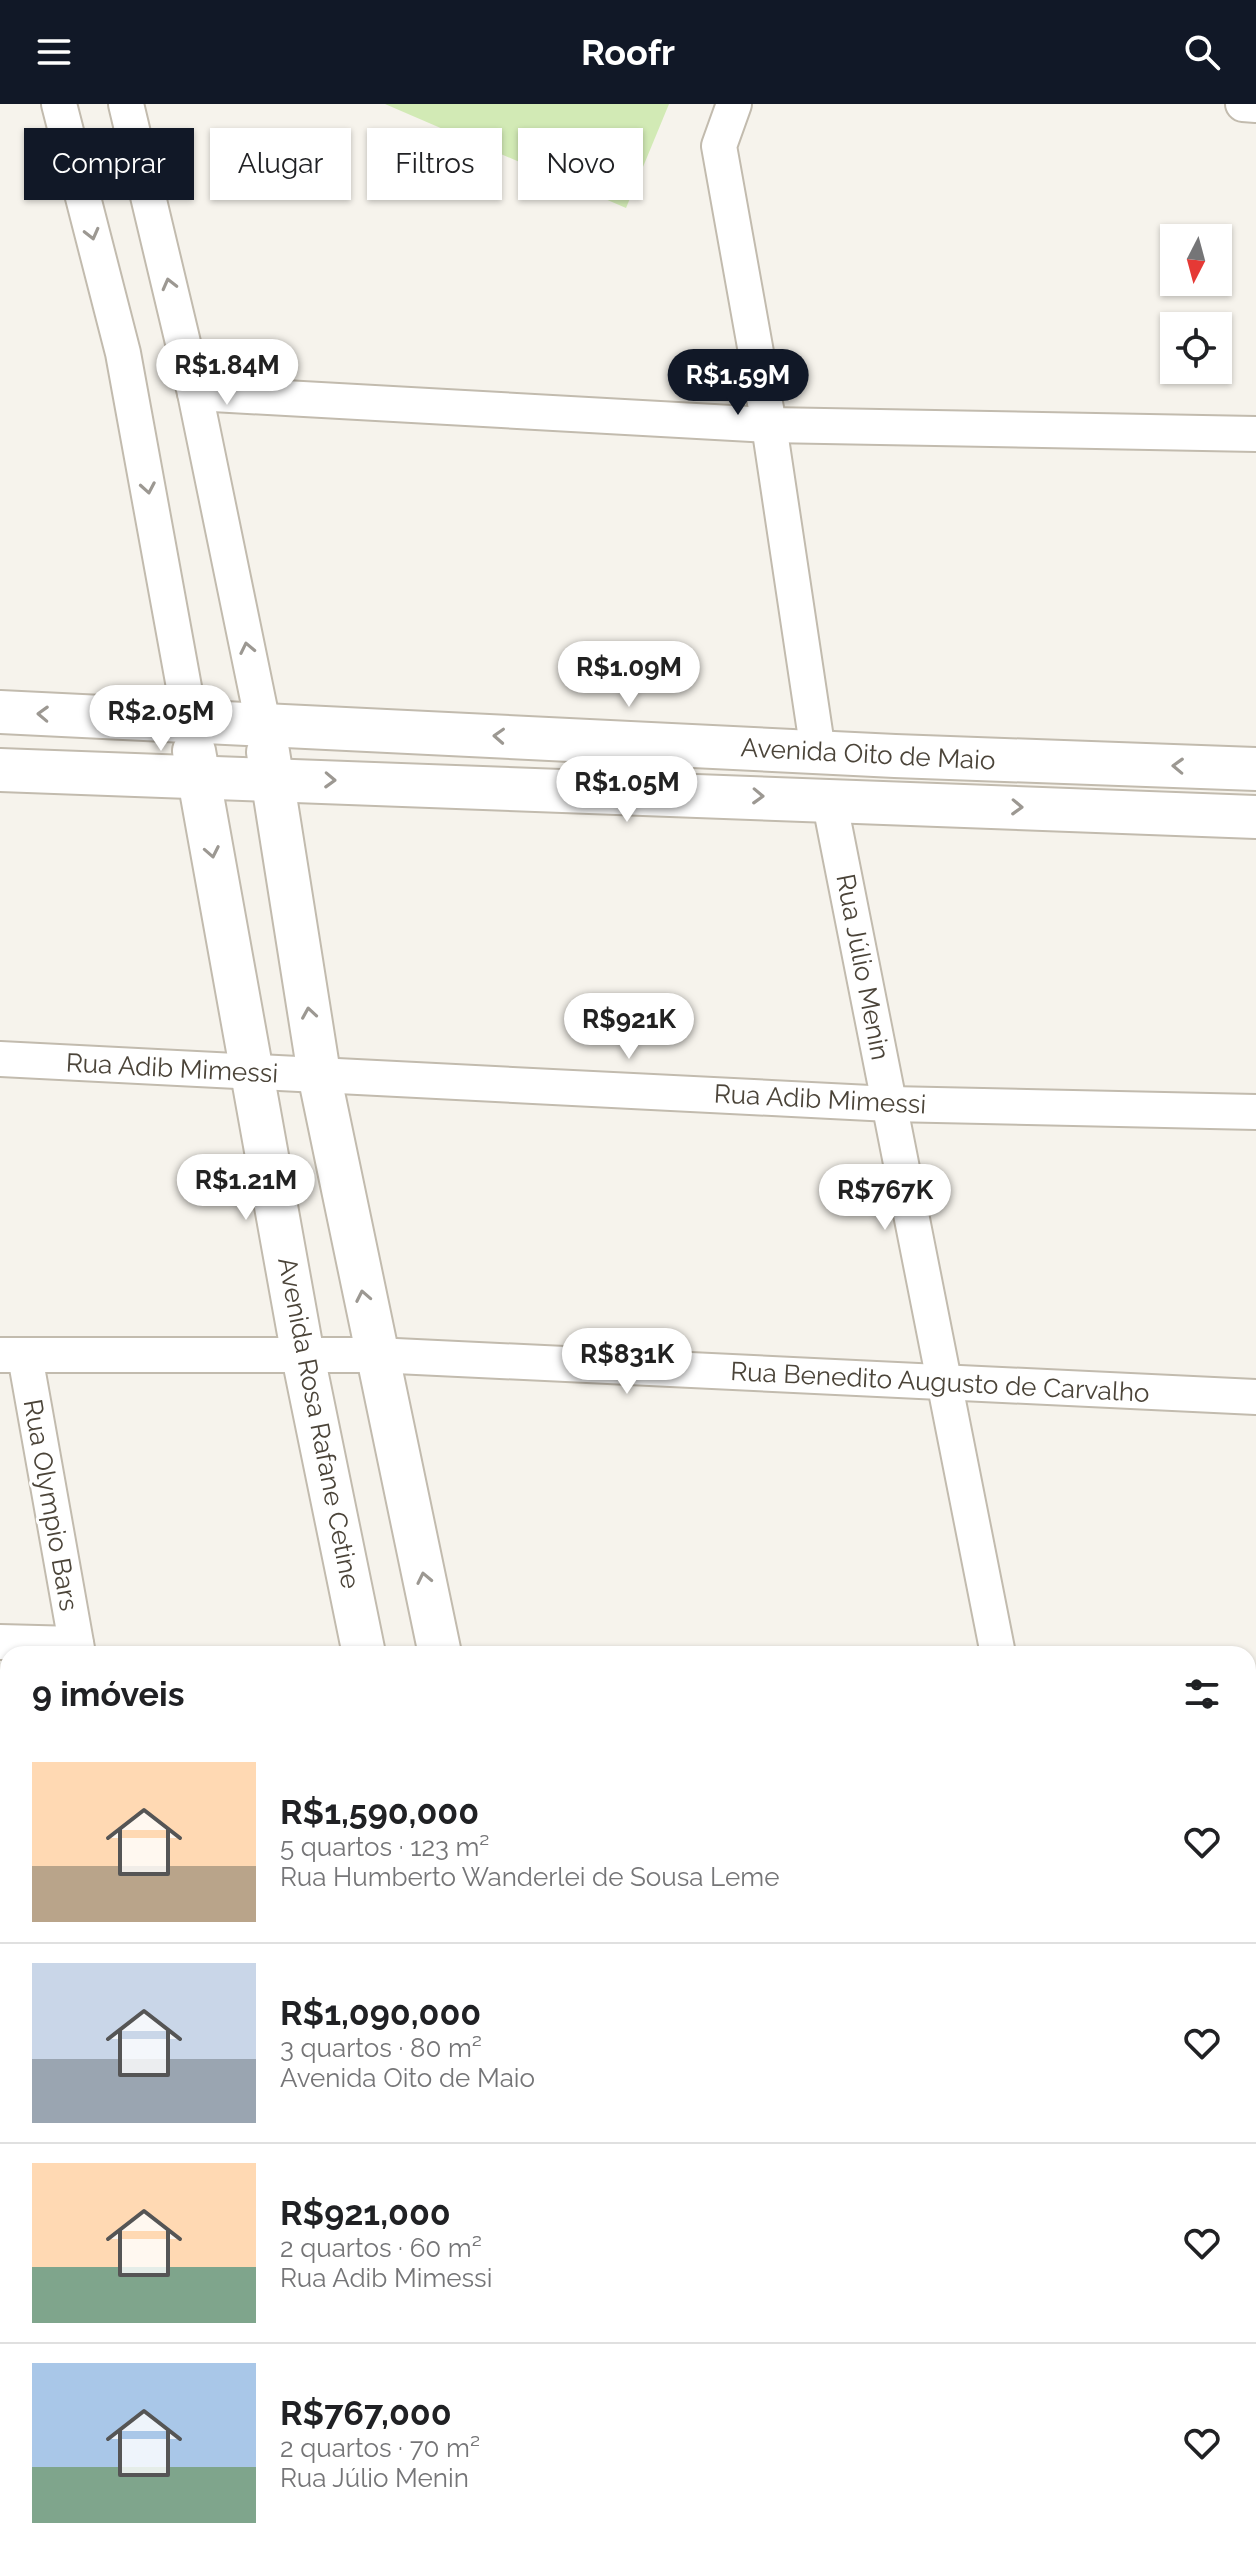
<!DOCTYPE html>
<html lang="pt">
<head>
<meta charset="utf-8">
<style>
	:root { --surface:#fff; --page:#f6f6f6; --text:#202124; --muted:#757577; --line:#e0e0e0; --accent:#111827 }
	body { margin:0; font-family:Raleway,sans-serif; background:var(--page); color:var(--text); height:100vh; display:flex; flex-direction:column; font-size:30px; white-space:nowrap }
	* { box-sizing:border-box; margin:0 }
	p { font-size:26px; color:var(--muted) }
	.icon { flex:none; width:44px; height:44px; fill:none; stroke:currentColor; stroke-width:2; stroke-linecap:round; stroke-linejoin:round }
	.map { position:relative; flex:1; overflow:hidden }
	.details { position:absolute; left:0px; top:1542px; width:1256px; height:914px; display:flex; flex-direction:column; background:var(--surface); border-radius:24px 24px 0 0; box-shadow:0 2px 6px #0004 }
	.details>* { flex:none }
	.guide { position:absolute; left:24px; top:24px; width:800px; height:72px; display:flex; gap:16px }
	.needle { width:52px; rotate:186deg }
	.fabs { position:absolute; left:1160px; top:120px; display:grid; gap:16px }
	.fabs a { display:grid; place-items:center; width:72px; height:72px; border-radius:0px; background:var(--surface); box-shadow:0 2px 6px #0004; font-size:40px }
	.price { position:absolute; translate:-50% -68px; padding:0 18px; border-radius:28px; background:#fff; color:#222; font-size:26px; line-height:52px; filter:drop-shadow(0 2px 4px #0008) }
	.price::after { content:''; position:absolute; left:50%; top:48px; width:24px; height:18px; margin-left:-12px; background:inherit; clip-path:polygon(0 0,100% 0,50% 100%) }
	.price.selected { background:var(--accent); color:#fff }
	ul { padding:0; list-style:none }
	li { display:flex; align-items:center; gap:24px; height:200px; padding:0 32px }
	li+li { border-top:2px solid var(--line) }
	li span { display:grid; place-items:center; flex:none; width:224px; height:160px; border-radius:0px; color:#555 }
	li>.icon { margin-inline-start:auto }
	span .icon { width:96px; height:96px; fill:#fffc; stroke-width:1 }
	li b { font-size:34px }
	h2 { display:flex; justify-content:space-between; align-items:center; height:96px; padding:0 32px; font-size:34px }
	.pill { padding:0 28px; border-radius:0px; background:var(--surface); box-shadow:0 2px 6px #0004; font-size:28px; line-height:72px }
	.pill.selected { background:var(--accent); color:#fff }
	header { display:flex; justify-content:space-between; align-items:center; height:104px; padding:0 32px; background:var(--accent); color:#fff; font-size:36px; font-weight:700 }
	.map>svg:first-child { display:block }
</style>
</head>
<body>
<header><svg class="icon" aria-label="menu" viewBox="0 0 24 24"><path d="M4 6h16M4 12h16M4 18h16"/></svg>Roofr<svg class="icon" aria-label="search" viewBox="0 0 24 24"><circle cx="10" cy="10" r="6"/><path d="M15 15l6 6"/></svg></header>
<div class="map">
<svg width="1256" height="2455" viewBox="0 0 1256 2455">
	<rect width="100%" height="100%" fill="#f6f3ec"/>
	<rect fill="#efe8d6" x="1248" y="1613" width="8" height="512"/>
	<polygon fill="#d2eab5" points="385,0 669,0 626,104"/>
	<g fill="none" stroke-linecap="round" stroke-linejoin="round">
		<g stroke="#c2bbae" stroke-width="38">
			<g id="minor">
				<polyline points="59,0 123,249 190,616"/>
				<polyline points="126,0 195,289 263,620"/>
				<polyline points="734,0 719,42 769,321 818,648"/>
				<polyline points="1243,0 1256,1"/>
				<polyline points="195,289 769,321 1256,330"/>
				<polyline points="829,695 998,1550"/>
				<polyline points="0,955 890,1000 1256,1008"/>
				<polyline points="0,1251 375,1251 1256,1293"/>
				<polyline points="25,1252 78,1550"/>
				<polyline points="0,1538 76,1540"/>
				<polyline points="1248,1587 1256,1588"/>
				<polyline points="0,1827 8,1828"/>
				<polyline points="1248,2172 1256,2172"/>
				<polyline points="0,2415 8,2416"/>
				<polyline points="273,2448 275,2455"/>
				<polyline points="691,2448 832,2455"/>
				<polyline points="1183,2448 1184,2455"/>
			</g>
		</g>
		<g stroke="#c2bbae" stroke-width="46">
			<g id="tertiary">
				<polyline points="0,608 895,652 1256,665"/>
				<polyline points="194,647 303,1252 364,1550"/>
				<polyline points="268,648 319,970 440,1550"/>
				<polyline points="0,666 1256,713"/>
				<polyline points="546,2448 548,2455"/>
				<polyline points="621,2448 623,2455"/>
			</g>
		</g>
		<use href="#minor" stroke="#fff" stroke-width="34"/>
		<use href="#tertiary" stroke="#fff" stroke-width="42"/>
	</g>
	<defs><path id="oneway-chevron" d="M-2-3.5L2.5 0L-2 3.5" fill="none" stroke-width="1.6" stroke-linecap="round" stroke-linejoin="round" transform="scale(2)"/></defs>
	<g stroke="#9c9892">
		<use href="#oneway-chevron" transform="translate(92 130) rotate(76)"/>
		<use href="#oneway-chevron" transform="translate(169 180) rotate(-104)"/>
		<use href="#oneway-chevron" transform="translate(148 384) rotate(80)"/>
		<use href="#oneway-chevron" transform="translate(247 544) rotate(-102)"/>
		<use href="#oneway-chevron" transform="translate(43 610) rotate(-178)"/>
		<use href="#oneway-chevron" transform="translate(499 632) rotate(-177)"/>
		<use href="#oneway-chevron" transform="translate(1178 662) rotate(-178)"/>
		<use href="#oneway-chevron" transform="translate(330 676) rotate(2)"/>
		<use href="#oneway-chevron" transform="translate(758 692) rotate(2)"/>
		<use href="#oneway-chevron" transform="translate(1017 703) rotate(2)"/>
		<use href="#oneway-chevron" transform="translate(212 748) rotate(79)"/>
		<use href="#oneway-chevron" transform="translate(309 909) rotate(-99)"/>
		<use href="#oneway-chevron" transform="translate(363 1192) rotate(-101)"/>
		<use href="#oneway-chevron" transform="translate(424 1474) rotate(-102)"/>
	</g>
	<g text-anchor="middle" stroke-width="6" stroke-linejoin="round" paint-order="stroke">
		<g font-size="26" fill="#4b4439" stroke="#fff">
			<text transform="translate(868 650) rotate(3)" y="9">Avenida Oito de Maio</text>
			<text transform="translate(863 863) rotate(79)" y="9">Rua Júlio Menin</text>
			<text transform="translate(172 964) rotate(3)" y="9">Rua Adib Mimessi</text>
			<text transform="translate(820 995) rotate(3)" y="9">Rua Adib Mimessi</text>
			<text transform="translate(940 1278) rotate(3)" y="9">Rua Benedito Augusto de Carvalho</text>
			<text transform="translate(319 1319) rotate(79)" y="9">Avenida Rosa Rafane Cetine</text>
			<text transform="translate(51 1401) rotate(80)" y="9">Rua Olympio Bars</text>
		</g>
	</g>
</svg>
<div class="fabs">
<a><svg class="needle" viewBox="-14 -14 28 28"><path d="M0-13l5 13h-10z" fill="#e53935"/><path d="M0 13l5-13h-10z" fill="#757577"/></svg></a>
<a><svg class="icon" aria-label="locate" viewBox="0 0 24 24"><circle cx="12" cy="12" r="6"/><path d="M12 2v4M12 18v4M2 12h4M18 12h4"/></svg></a>
</div>
<b class="price" style="left:227px;top:303px">R$1.84M</b>
<b class="price selected" style="left:738px;top:313px">R$1.59M</b>
<b class="price" style="left:629px;top:605px">R$1.09M</b>
<b class="price" style="left:161px;top:649px">R$2.05M</b>
<b class="price" style="left:627px;top:720px">R$1.05M</b>
<b class="price" style="left:629px;top:957px">R$921K</b>
<b class="price" style="left:246px;top:1118px">R$1.21M</b>
<b class="price" style="left:885px;top:1128px">R$767K</b>
<b class="price" style="left:627px;top:1292px">R$831K</b>
<div class="guide">
<a class="pill selected">Comprar</a>
<a class="pill">Alugar</a>
<a class="pill">Filtros</a>
<a class="pill">Novo</a>
</div>
<section class="details">
<h2>9 imóveis<svg class="icon" aria-label="filters" viewBox="0 0 24 24"><path d="M4 7h16M4 17h16"/><circle cx="9" cy="7" r="2"/><circle cx="15" cy="17" r="2"/></svg></h2>
<ul>
<li><span style="background:linear-gradient(#ffd9b3 65%,#b9a48a 0)"><svg class="icon" aria-label="home" viewBox="0 0 24 24"><path d="M3 11l9-7 9 7M6 9v11h12V9"/></svg></span><div><b>R$1,590,000</b><p>5 quartos · 123 m²</p><p>Rua Humberto Wanderlei de Sousa Leme</p></div><svg class="icon" aria-label="heart" viewBox="0 0 24 24"><path d="M12 20l-8-8c-3-5 5-10 8-4 3-6 11-1 8 4z"/></svg></li>
<li><span style="background:linear-gradient(#c9d6e8 60%,#9aa5b1 0)"><svg class="icon" aria-label="home" viewBox="0 0 24 24"><path d="M3 11l9-7 9 7M6 9v11h12V9"/></svg></span><div><b>R$1,090,000</b><p>3 quartos · 80 m²</p><p>Avenida Oito de Maio</p></div><svg class="icon" aria-label="heart" viewBox="0 0 24 24"><path d="M12 20l-8-8c-3-5 5-10 8-4 3-6 11-1 8 4z"/></svg></li>
<li><span style="background:linear-gradient(#ffd9b3 65%,#7fa58c 0)"><svg class="icon" aria-label="home" viewBox="0 0 24 24"><path d="M3 11l9-7 9 7M6 9v11h12V9"/></svg></span><div><b>R$921,000</b><p>2 quartos · 60 m²</p><p>Rua Adib Mimessi</p></div><svg class="icon" aria-label="heart" viewBox="0 0 24 24"><path d="M12 20l-8-8c-3-5 5-10 8-4 3-6 11-1 8 4z"/></svg></li>
<li><span style="background:linear-gradient(#a9c7e8 65%,#7fa58c 0)"><svg class="icon" aria-label="home" viewBox="0 0 24 24"><path d="M3 11l9-7 9 7M6 9v11h12V9"/></svg></span><div><b>R$767,000</b><p>2 quartos · 70 m²</p><p>Rua Júlio Menin</p></div><svg class="icon" aria-label="heart" viewBox="0 0 24 24"><path d="M12 20l-8-8c-3-5 5-10 8-4 3-6 11-1 8 4z"/></svg></li>
</ul>
</section>
</div>
</body>
</html>
